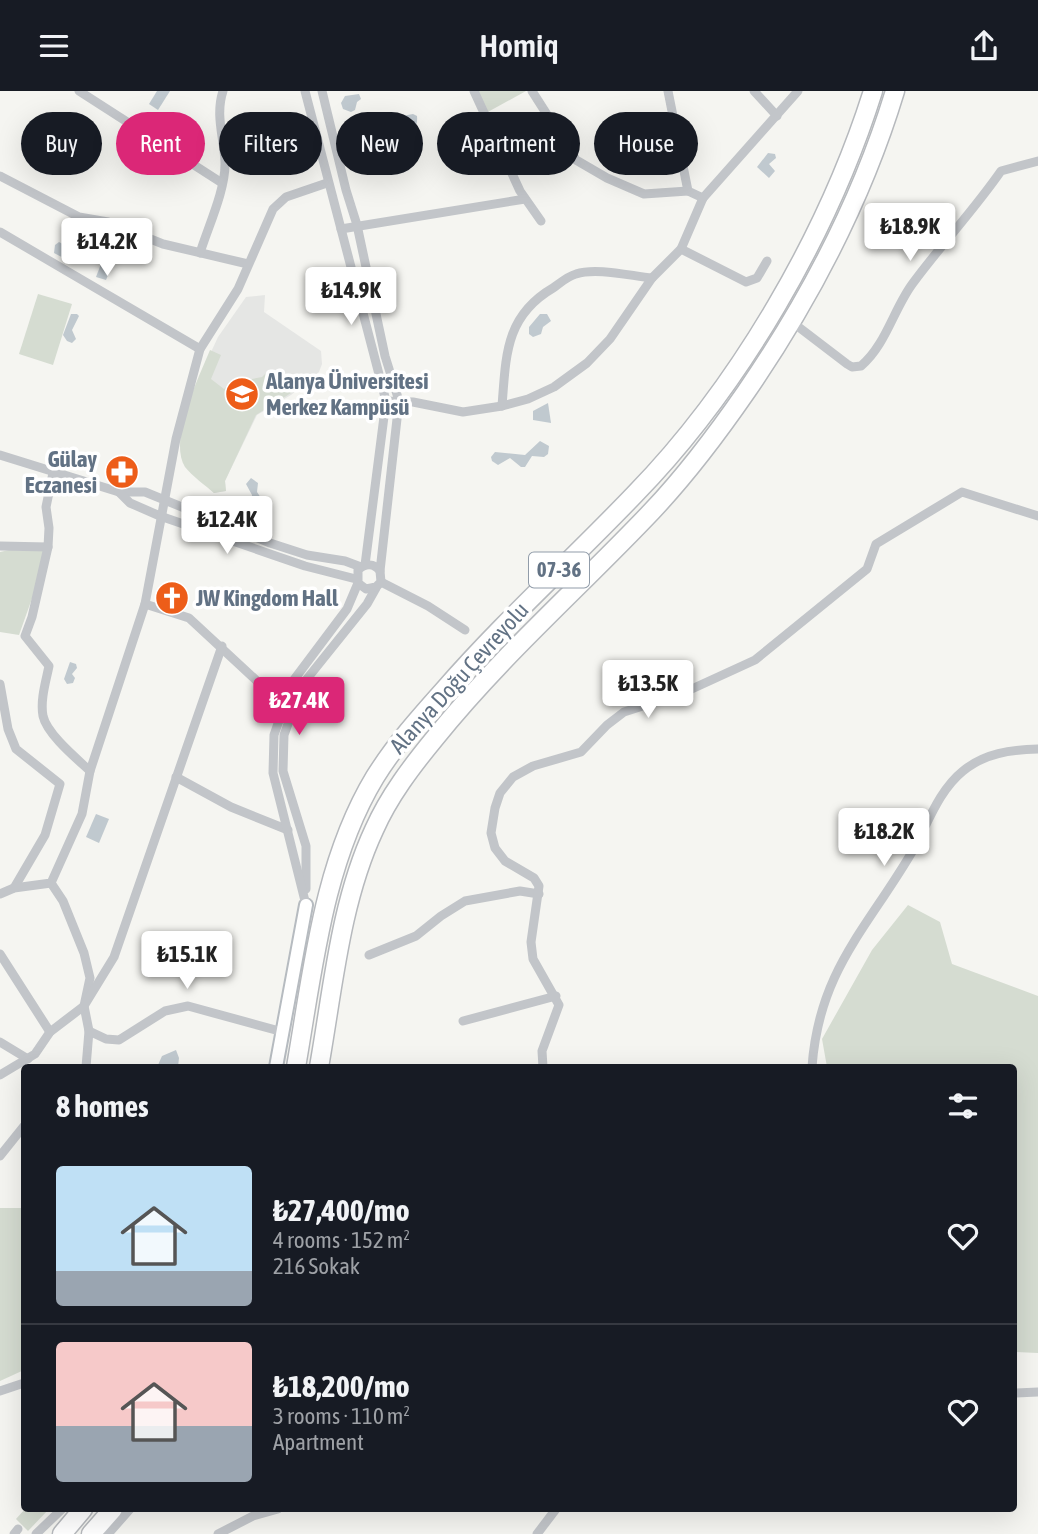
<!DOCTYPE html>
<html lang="en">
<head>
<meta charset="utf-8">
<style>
	:root { --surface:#171b24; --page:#20242c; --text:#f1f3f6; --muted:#9ea1a6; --line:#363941; --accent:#db2777 }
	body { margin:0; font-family:"Asap Condensed",sans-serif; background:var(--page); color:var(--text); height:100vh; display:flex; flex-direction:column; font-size:26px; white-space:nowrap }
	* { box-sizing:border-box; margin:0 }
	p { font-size:23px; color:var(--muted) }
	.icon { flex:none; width:38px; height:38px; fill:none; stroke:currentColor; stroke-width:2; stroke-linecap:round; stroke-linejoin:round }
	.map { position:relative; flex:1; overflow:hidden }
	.sheet { position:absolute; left:21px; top:973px; width:996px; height:448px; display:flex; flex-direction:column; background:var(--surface); border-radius:7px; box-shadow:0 7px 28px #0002 }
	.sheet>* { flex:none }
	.banner { position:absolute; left:21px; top:21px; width:998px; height:63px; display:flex; gap:14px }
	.price { position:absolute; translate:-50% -60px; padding:0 16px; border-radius:7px; background:#fff; color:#222; font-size:23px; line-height:46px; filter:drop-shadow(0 2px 4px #0008) }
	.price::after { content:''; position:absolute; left:50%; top:42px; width:21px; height:16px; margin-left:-10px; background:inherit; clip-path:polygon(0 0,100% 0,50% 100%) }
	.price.selected { background:var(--accent); color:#fff }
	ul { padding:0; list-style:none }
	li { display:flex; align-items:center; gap:21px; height:175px; padding:0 35px }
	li+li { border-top:2px solid var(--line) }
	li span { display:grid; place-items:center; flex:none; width:196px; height:140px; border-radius:7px; color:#555 }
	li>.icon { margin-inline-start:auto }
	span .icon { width:84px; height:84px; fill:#fffc; stroke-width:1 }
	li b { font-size:30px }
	h2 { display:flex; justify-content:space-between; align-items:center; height:84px; padding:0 35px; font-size:30px }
	.pill { padding:0 24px; border-radius:32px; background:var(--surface); box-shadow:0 7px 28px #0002; font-size:24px; line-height:63px }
	.pill.selected { background:var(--accent); color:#fff }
	header { display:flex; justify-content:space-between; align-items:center; height:91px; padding:0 35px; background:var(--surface); font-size:32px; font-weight:600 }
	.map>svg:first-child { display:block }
</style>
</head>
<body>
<header><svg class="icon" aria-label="menu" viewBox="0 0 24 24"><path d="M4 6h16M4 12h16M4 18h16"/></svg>Homiq<svg class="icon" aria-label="share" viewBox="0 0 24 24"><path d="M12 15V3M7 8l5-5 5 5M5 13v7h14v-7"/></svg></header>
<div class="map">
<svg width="1038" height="1443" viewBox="0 0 1038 1443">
	<rect width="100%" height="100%" fill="#f5f5f1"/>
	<polygon fill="#e5e6e4" points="265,204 264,221 321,260 322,273 319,281 291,304 257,324 225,390 226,400 214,402 185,375 180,358 192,302 218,246 246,206"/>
	<g fill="#d5dcd1">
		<polygon points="476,0 526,0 486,22"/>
		<polygon points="38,203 72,213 53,274 19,263"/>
		<path d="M210 259 221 264 211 288 224 298 233 289 236 291 262 286 267 281 278 284 299 297 256 324 225 390 226 400 214 402C205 394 192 385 185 376 168 349 199 286 210 259Z"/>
		<polygon points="9,459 44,460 35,499 19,544 0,541 0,461"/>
		<polygon points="908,814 940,831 952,873 1038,905 1038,1262 1013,1261 1013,976 827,976 822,948 872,859"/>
		<polygon points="0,1117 24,1117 24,1279 0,1290"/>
		<polygon points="25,1418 49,1418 28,1440 16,1428"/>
	</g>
	<g fill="#c0c9cf">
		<polygon points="157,0 170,0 158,19 149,13"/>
		<polygon points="359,3 361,8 357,11 355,19 351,21 343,18 341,12 345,5"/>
		<path d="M413 23 417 25C419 43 401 52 387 43V39L396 33 397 26Z"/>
		<polygon points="768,62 775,63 776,67 769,73 775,80 769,87 757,76"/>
		<polygon points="59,151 79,162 78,167 73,172 54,162 55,154"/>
		<polygon points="104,165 110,165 114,170 106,189 96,186"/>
		<polygon points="71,223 77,223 79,225 72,239 76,248 72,252 67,250 63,244"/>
		<polygon points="540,223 547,223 551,230 543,236 541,243 533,246 529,243 529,236"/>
		<polygon points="548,312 551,332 533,329 533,320"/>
		<polygon points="540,350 549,355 548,363 544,366 532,365 525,376 521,376 510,367 498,374 492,370 491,366 495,361 525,364"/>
		<polygon points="251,387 258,392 257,401 263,410 261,415 254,416 251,413 252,404 246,393"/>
		<polygon points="70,571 76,573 77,577 72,583 75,587 73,592 67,593 64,588"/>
		<polygon points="96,723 109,728 99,752 86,746"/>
		<polygon points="176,959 179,967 178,976 169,975 159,976 158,974 162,965"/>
	</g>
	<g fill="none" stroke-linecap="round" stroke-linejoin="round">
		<g stroke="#b6bbc0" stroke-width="16">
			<polyline id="secondary" points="276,976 306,814"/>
		</g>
		<g stroke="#b6b9bd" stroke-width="21">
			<g id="highway">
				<path d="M296 976C313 879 323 772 375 686 395 654 419 627 444 599 504 530 572 469 635 403 740 295 828 143 873 0"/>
				<path d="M319 976C333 898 340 812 374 739 389 705 412 675 435 647 501 565 580 496 652 420 687 383 717 343 746 301 810 208 862 109 895 0"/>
				<polyline points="62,1443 83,1418"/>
				<polyline points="91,1443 113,1418"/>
			</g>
		</g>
		<g stroke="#c2c5c9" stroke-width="9">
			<polyline points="79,0 222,92"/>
			<polyline points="305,0 386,310 365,474"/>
			<polyline points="322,0 346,99 357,134 385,265 399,310 380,480"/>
			<polyline points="474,0 520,100 541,130"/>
			<polyline points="532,0 576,69 607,87 644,103 688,100"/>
			<polyline points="668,0 688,100 703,107"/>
			<polyline points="754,0 777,25"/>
			<polyline points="0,85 79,126 108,131 163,153 248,173"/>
			<polyline points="341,138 525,108"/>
			<polyline points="0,141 200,258"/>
			<polyline points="681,158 746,191 757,187 767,170"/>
			<path d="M200 162C208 136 226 98 225 71 224 47 215 24 223 0"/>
			<path d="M792 231 847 273 852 276 861 275C886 254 894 217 913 192 941 154 974 119 1001 80L1038 70"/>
			<polyline points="386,310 413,311 463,321 502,315 528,308 554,296 587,272 610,248 652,187 681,158 703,107 798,0"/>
			<path d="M502 315C506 265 505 225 553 197 560 192 568 185 576 183 596 176 631 185 652 187"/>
			<polyline points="0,364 119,401 145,401 270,452 307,464 345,470 361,476"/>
			<polyline points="119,401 130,412 160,425 305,475 356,488"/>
			<polyline points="0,455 48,456 49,437 46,416 53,382"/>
			<path d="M48 456 32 526 25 545 49 575C46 590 40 609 43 625 47 643 76 667 90 680"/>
			<polyline points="381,491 428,515 465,539"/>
			<polyline points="145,513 189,527 284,615"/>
			<polyline points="0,593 8,638 16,658 60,693 45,744 14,797"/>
			<polyline points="176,686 231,716 288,739"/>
			<polyline points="51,792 63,810 84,862 90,887 84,915 89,940 86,976"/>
			<polyline points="306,798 306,755 283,680 284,644 302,594 367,513 376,497"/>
			<polyline points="0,803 14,797 51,792 82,723 90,680 145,513 176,348 200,258 238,198 273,118 286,106 327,92"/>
			<path d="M306 814 273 682 274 644 293 590 347 518 358 492V479C365 472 374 472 380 480L381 491 376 496 366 498 358 492"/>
			<polyline points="0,863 50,941"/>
			<polyline points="369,864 416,845 441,825 465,810 520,800 539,803"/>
			<polyline points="463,930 556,905"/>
			<polyline points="89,940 106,948 119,949 165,920 188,915 283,941"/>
			<polyline points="0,951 28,968"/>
			<polyline points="543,976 542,960 559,914 533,868 531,851 539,795 534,787 505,770 495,757 491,742 495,717 500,702 513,686 533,675 581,661 607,634 624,621 683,602 755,569 867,478 876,453 962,401 1038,425"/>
			<path d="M812 976C819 880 866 839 912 761 927 735 938 700 963 680 985 662 1010 659 1038 658"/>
			<polyline points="0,984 35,963 50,941 84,915 114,866 222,555"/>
			<polyline points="0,1065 24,1035"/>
			<polyline points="0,1300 24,1292"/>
			<polyline points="1013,1302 1038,1301"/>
			<polyline points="14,1443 18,1438"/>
			<polyline points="36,1443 62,1418"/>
			<polyline points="108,1443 130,1418"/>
			<polyline points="218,1443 253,1425 278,1418"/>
			<polyline points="537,1443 556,1418"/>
		</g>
		<use href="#secondary" stroke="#fff" stroke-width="12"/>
		<use href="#highway" stroke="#fff" stroke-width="18"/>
	</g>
	<defs>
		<g id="university-disc" transform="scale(1.75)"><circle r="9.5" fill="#ed5d19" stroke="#fff"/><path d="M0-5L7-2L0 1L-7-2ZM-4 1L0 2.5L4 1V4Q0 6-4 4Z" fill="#fff"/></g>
		<g id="pharmacy-disc" transform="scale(1.75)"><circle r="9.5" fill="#ed5d19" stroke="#fff"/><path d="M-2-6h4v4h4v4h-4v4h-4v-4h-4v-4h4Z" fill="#fff"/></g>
		<g id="church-disc" transform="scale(1.75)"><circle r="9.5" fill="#ed5d19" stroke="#fff"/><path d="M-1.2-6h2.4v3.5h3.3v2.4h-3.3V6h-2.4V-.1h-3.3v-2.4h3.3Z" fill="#fff"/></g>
	</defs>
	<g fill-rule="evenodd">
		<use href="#university-disc" x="242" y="303"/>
		<use href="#pharmacy-disc" x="122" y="381"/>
		<use href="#church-disc" x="172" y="507"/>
	</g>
	<g text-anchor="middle" stroke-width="7" stroke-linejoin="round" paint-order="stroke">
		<rect fill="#fff" stroke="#919ca9" stroke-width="2" x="529" y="461.5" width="60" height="35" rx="5"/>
		<g font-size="21" font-weight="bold" fill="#627284">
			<text x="559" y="486">07-36</text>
		</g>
		<g font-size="23" font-weight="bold" fill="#627284" stroke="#fff" text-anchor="start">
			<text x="266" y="298">Alanya Üniversitesi<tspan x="266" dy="26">Merkez Kampüsü</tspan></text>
			<text x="97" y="376" text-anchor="end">Gülay<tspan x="97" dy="26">Eczanesi</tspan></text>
			<text x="196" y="515">JW Kingdom Hall</text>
		</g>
		<g font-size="23" fill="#627284" stroke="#fff">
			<text transform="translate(459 587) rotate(-48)" y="8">Alanya Doğu Çevreyolu</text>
		</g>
	</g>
</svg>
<b class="price" style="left:910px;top:172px">₺18.9K</b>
<b class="price" style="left:107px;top:187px">₺14.2K</b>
<b class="price" style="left:351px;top:236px">₺14.9K</b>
<b class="price" style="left:227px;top:465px">₺12.4K</b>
<b class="price" style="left:648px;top:629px">₺13.5K</b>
<b class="price selected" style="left:299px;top:646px">₺27.4K</b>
<b class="price" style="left:884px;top:777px">₺18.2K</b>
<b class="price" style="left:187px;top:900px">₺15.1K</b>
<div class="banner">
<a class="pill">Buy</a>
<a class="pill selected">Rent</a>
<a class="pill">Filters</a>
<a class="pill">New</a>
<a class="pill">Apartment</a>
<a class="pill">House</a>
</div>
<section class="sheet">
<h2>8 homes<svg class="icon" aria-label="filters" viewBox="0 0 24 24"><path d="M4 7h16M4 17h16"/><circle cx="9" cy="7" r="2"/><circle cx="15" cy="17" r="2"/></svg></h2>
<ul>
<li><span style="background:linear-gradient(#bfe0f5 75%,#9aa5b1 0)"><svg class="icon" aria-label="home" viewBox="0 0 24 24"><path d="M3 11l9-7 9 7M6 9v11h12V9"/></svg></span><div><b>₺27,400/mo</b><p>4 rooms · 152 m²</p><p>216 Sokak</p></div><svg class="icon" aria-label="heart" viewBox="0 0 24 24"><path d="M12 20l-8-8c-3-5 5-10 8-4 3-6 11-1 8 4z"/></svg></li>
<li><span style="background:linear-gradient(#f6c9c9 60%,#9aa5b1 0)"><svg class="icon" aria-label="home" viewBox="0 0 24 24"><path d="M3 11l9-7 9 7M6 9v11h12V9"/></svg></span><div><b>₺18,200/mo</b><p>3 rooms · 110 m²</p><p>Apartment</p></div><svg class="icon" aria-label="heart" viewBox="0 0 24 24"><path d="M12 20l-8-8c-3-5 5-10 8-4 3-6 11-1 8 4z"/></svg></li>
</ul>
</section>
</div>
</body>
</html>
